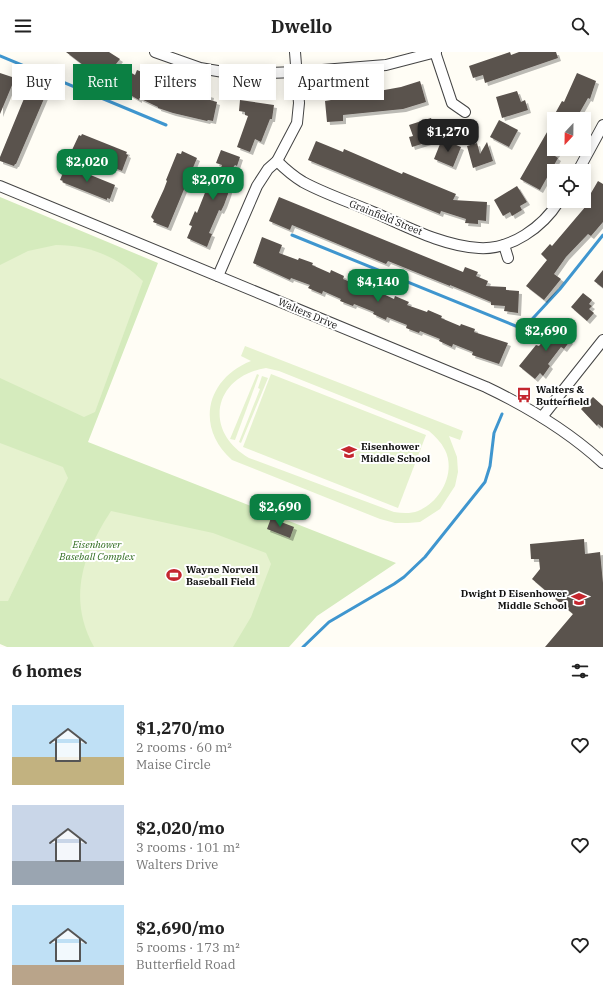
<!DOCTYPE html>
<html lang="en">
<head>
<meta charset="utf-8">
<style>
	:root { --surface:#fff; --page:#f6f6f6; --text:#222; --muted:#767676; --accent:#0b8043 }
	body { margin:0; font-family:"IBM Plex Serif",serif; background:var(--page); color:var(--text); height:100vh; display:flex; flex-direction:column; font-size:15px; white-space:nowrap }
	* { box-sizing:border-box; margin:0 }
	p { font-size:13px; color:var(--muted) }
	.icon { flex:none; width:22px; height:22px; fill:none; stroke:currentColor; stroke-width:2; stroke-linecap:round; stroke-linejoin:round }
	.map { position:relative; height:595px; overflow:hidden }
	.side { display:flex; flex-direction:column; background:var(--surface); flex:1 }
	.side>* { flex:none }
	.guide { position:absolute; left:12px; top:12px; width:400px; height:36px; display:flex; gap:8px }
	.needle { width:26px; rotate:202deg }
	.tools { position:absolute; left:547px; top:60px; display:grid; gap:8px }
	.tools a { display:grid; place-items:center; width:44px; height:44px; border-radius:0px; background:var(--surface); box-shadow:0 2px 10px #0003; font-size:20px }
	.price { position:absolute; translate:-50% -34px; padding:0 9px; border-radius:8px; background:var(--accent); color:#fff; font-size:13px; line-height:26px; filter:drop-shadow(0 1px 2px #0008) }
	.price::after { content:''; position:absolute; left:50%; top:24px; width:12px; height:9px; margin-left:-6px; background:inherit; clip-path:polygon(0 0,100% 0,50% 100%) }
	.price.active { background:#222; color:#fff }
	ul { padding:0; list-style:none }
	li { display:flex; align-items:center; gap:12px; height:100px; padding:0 12px }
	li span { display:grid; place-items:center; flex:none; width:112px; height:80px; border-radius:0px; color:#555 }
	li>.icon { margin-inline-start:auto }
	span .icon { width:48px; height:48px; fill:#fffc; stroke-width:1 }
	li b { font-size:17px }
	h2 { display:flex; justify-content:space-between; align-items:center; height:48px; padding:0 12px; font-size:17px }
	.tag { padding:0 14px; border-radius:0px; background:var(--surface); box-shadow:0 2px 10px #0003; font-size:14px; line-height:36px }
	.tag.active { background:var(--accent); color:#fff }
	header { display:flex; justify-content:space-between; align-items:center; height:52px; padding:0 12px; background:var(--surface); font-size:18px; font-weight:700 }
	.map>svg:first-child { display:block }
</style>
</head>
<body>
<header><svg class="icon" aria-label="menu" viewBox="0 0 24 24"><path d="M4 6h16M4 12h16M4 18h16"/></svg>Dwello<svg class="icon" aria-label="search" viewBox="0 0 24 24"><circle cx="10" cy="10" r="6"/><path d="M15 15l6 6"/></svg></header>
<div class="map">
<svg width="603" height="595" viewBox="0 0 603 595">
	<defs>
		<filter id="shadow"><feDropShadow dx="3" dy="3" stdDeviation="0" flood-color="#0004"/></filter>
	</defs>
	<rect width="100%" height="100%" fill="#fffdf5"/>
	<polygon fill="#d5ebbd" points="0,145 158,211 88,390 396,511 317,564 289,595 7,595 0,592"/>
	<g fill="#e6f2cf" fill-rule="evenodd">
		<path d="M56 193C90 193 118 205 143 229L95 360 84 365 0 326V213L28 199Z"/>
		<path d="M245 294 463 379 460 388 449 384 457 405 458 420 455 434 440 457 420 470 408 471H395L380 467 232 408C195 375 206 327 251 309L241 304ZM266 316 279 319 429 379C435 384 441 390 445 398 456 420 441 450 418 459 410 462 402 461 394 460L249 406C202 379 214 324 266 316Z"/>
		<polygon points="257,322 259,323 235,388 230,387"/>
		<polygon points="271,322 426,383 398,456 243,395"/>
		<polygon points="262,324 268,326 241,391 239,390 260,337 258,336"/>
		<polygon points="0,391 63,415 68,426 8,549 0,549"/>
		<path d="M111 459 213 481 266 501 271 512 251 565 233 595H94C67 546 83 502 111 459Z"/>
	</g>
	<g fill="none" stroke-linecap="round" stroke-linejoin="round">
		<g stroke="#3f96cf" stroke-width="3">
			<polyline points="0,4 166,73"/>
			<polyline points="292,183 523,277 560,237 603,183"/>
			<polyline points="303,595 329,570 394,532 404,525 425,505 485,430 490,414 494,381 502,362"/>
		</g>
	</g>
	<g fill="#5a524d" filter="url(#shadow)">
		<polygon points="66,0 109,0 120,7 116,12 135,23 137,18 149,23 146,28 158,34 166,37 168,31 180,35 178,41 198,46 199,40 211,43 210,48 217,50 213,69 208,68 207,69 173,61 158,56 158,55 139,46 139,48 100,26"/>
		<polygon points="510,0 511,3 519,0 556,0 558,6 485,31 483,23 473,26 469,14"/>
		<polygon points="0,21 15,26 0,62"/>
		<polygon points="577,21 596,29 590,47 588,46 576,67 552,67 562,49 564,50"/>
		<polygon points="420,29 426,50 403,57 343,63 343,69 327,70 325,49 331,48 330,45 349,44 349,41 368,41 401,35"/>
		<polygon points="30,32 45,38 44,41 46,42 16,112 15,112 14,114 0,109 0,105"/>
		<polygon points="517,39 521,50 525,48 528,58 502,66 496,45"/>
		<polygon points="240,48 274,53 272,67 270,67 261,90 255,87 250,100 237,95 248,64 245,63 245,60 239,59"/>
		<polygon points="431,66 438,87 412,95 409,85 413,84 409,73"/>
		<polygon points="499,68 518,78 509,95 490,85"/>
		<polygon points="554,68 554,97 560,97 555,104 558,106 540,138 520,127"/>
		<polygon points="82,82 127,100 126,102 128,103 122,119 72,98 79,83 81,84"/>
		<polygon points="442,87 461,95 453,115 434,107"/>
		<polygon points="316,89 343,100 344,97 402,122 403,120 427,130 456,142 453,148 487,150 486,169 478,168 478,172 465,171 466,167 441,159 440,162 308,108"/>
		<polygon points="487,90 493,109 473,116 467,94 477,91 480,102"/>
		<polygon points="221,98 240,105 237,114 235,113 232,117 226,133 230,135 228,142 224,153 221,159 219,158 209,181 212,182 207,195 187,186 192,174 189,173 195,159 197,161 210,128 216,130 222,113 216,111"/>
		<polygon points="182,99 197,106 168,176 153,170 154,168 151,165 164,137 167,129 166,128 177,101 181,102"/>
		<polygon points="66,113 115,133 110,147 107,146 107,148 62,130 63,129 60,128"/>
		<polygon points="598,129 603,132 603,170 591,184 588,182 566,205 554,222 561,227 544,248 526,234 547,208 541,202 550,192 552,194 586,154 584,153"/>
		<polygon points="517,134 527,150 520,154 522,158 512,164 510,160 503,164 494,148"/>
		<polygon points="279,145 463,220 465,215 478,220 476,224 488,229 486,234 506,235 506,238 519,239 518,261 504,259 505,254 491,253 491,250 450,233 450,234 388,209 386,212 292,173 290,178 269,169"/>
		<polygon points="262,185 282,193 279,201 298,208 299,206 313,211 312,213 330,221 331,218 344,224 343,227 361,234 362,232 394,247 395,244 409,250 407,253 427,260 428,258 442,264 441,266 460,274 461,272 475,277 474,280 508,291 499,312 472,303 473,300 453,292 452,295 439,289 440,287 420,279 419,281 406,276 407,273 387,265 386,268 373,262 374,260 354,252 353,254 340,249 341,247 323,239 322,242 308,236 310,233 291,226 290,228 253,211"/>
		<polygon points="603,218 603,236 594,229"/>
		<polygon points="583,241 592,248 589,252 592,254 589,257 594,261 587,269 571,255"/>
		<polygon points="559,269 568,276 566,280 568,282 566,285 570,289 564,297 561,295 548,312 550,314 543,324 540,321 535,327 519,314 536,293 539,294"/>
		<polygon points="593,345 603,354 603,376 598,372 597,374 581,357"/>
		<polygon points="271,466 294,475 290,486 267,477"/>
		<polygon points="584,487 585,502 600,500 603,531 603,595 545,595 573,562 532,527 540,517 539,507 531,507 530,492"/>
	</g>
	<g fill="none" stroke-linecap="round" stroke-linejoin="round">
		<g stroke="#444" stroke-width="12">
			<g id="minor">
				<polyline points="155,0 200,16 235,22 297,20 386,13 436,0"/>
				<polyline points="435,0 452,51 465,60"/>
				<path d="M277 109C285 117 293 124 303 130 325 142 350 150 373 160 406 174 442 194 479 196 511 198 543 175 559 149"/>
				<polyline points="578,119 603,73"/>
				<path d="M0 134 486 335C528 355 568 379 603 411"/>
				<polyline points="504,193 508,206"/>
				<polyline points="218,224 257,134 268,117 277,109 297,71 299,51 295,0"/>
				<polyline points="542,365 603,288"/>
			</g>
		</g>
		<use href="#minor" stroke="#fff" stroke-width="10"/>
	</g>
	<defs>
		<g id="bus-bare" transform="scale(1.2)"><path d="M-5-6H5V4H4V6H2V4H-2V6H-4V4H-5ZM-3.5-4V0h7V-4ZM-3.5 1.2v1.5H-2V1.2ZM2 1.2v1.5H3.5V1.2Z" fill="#c4262e" stroke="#fff" stroke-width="2.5" paint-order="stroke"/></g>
		<g id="school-bare" transform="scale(1.2)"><path d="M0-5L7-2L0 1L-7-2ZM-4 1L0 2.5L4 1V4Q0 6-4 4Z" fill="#c4262e" stroke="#fff" stroke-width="2.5" paint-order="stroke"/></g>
		<g id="stadium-bare" transform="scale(1.2)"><path d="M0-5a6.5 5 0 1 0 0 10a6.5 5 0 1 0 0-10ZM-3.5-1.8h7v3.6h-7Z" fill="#c4262e" stroke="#fff" stroke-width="2.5" paint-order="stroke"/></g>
	</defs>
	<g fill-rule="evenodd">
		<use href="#bus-bare" x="524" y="343"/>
		<use href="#school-bare" x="349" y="400"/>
		<use href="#stadium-bare" x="174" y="523"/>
		<use href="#school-bare" x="579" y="547"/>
	</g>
	<g text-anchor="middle" stroke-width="4" stroke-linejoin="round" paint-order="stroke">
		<g font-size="10" fill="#111" stroke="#fff">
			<text transform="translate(386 165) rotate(22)" y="4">Grainfield Street</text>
			<text transform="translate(308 261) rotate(23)" y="4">Walters Drive</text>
		</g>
		<g font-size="10" font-weight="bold" fill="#111" stroke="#fff" text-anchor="start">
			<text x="536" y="341">Walters &amp;<tspan x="536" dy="12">Butterfield</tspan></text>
			<text x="361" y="398">Eisenhower<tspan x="361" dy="12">Middle School</tspan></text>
			<text x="186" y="521">Wayne Norvell<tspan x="186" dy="12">Baseball Field</tspan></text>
			<text x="567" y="545" text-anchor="end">Dwight D Eisenhower<tspan x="567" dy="12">Middle School</tspan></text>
		</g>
		<g font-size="10" font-style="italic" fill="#2f6b1f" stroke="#fff">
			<text x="97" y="496">Eisenhower<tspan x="97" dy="12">Baseball Complex</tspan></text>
		</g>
	</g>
</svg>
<div class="tools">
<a><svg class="needle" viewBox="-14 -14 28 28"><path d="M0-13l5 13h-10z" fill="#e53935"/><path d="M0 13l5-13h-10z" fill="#767676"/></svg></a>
<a><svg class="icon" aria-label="locate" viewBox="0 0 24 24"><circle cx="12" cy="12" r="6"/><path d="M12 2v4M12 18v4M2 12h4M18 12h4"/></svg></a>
</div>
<b class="price active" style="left:448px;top:101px">$1,270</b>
<b class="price" style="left:87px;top:131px">$2,020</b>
<b class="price" style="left:213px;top:149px">$2,070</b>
<b class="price" style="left:378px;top:251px">$4,140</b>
<b class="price" style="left:546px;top:300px">$2,690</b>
<b class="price" style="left:280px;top:476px">$2,690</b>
<div class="guide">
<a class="tag">Buy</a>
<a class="tag active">Rent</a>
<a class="tag">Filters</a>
<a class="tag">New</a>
<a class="tag">Apartment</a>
</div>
</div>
<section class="side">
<h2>6 homes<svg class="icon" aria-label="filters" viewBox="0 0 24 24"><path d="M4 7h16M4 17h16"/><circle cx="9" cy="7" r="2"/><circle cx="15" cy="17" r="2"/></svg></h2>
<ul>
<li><span style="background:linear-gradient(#bfe0f5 65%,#c2b280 0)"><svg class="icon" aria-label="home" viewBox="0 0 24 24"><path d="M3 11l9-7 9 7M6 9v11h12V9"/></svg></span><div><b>$1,270/mo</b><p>2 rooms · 60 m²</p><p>Maise Circle</p></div><svg class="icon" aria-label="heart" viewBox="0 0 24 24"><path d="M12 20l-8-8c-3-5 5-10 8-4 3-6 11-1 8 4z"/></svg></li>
<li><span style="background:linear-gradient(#c9d6e8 70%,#9aa5b1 0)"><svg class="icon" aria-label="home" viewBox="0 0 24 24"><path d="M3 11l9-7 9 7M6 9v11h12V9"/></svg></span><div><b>$2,020/mo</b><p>3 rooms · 101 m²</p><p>Walters Drive</p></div><svg class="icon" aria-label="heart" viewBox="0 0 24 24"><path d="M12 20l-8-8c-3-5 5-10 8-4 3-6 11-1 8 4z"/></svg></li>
<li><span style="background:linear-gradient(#bfe0f5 75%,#b9a48a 0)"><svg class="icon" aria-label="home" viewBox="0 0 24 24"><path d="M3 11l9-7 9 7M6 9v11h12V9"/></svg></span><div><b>$2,690/mo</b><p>5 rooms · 173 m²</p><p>Butterfield Road</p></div><svg class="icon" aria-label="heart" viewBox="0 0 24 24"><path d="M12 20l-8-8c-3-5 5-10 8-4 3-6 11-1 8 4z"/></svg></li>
</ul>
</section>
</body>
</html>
